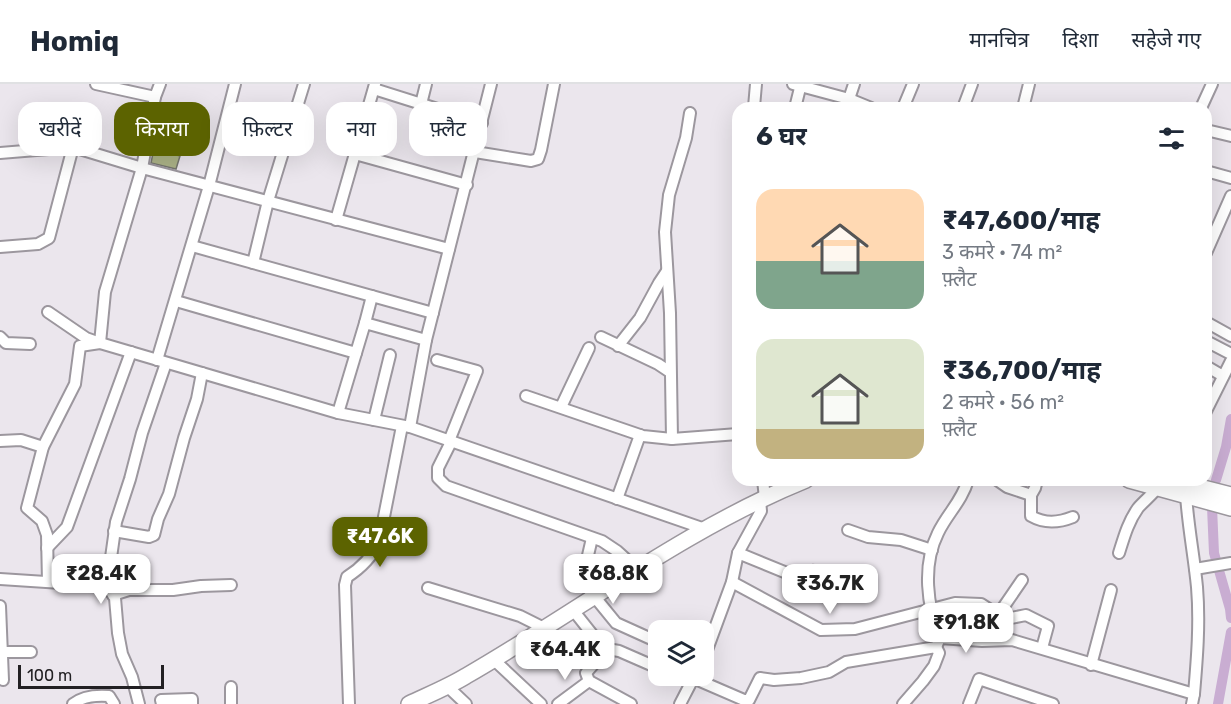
<!DOCTYPE html>
<html lang="hi">
<head>
<meta charset="utf-8">
<style>
	:root { --surface:#fff; --page:#f2f2f3; --text:#1f2937; --muted:#747a83; --line:#e0e1e3; --accent:#5c6300 }
	body { margin:0; font-family:Rubik,"Noto Sans Devanagari",sans-serif; background:var(--page); color:var(--text); height:100vh; display:flex; flex-direction:column; font-size:22px; white-space:nowrap }
	* { box-sizing:border-box; margin:0 }
	p { font-size:20px; color:var(--muted) }
	.icon { flex:none; width:33px; height:33px; fill:none; stroke:currentColor; stroke-width:2; stroke-linecap:round; stroke-linejoin:round }
	.map { position:relative; flex:1; overflow:hidden }
	.sheet { position:absolute; left:732px; top:18px; width:480px; height:384px; display:flex; flex-direction:column; background:var(--surface); border-radius:18px; box-shadow:0 6px 24px #0002 }
	.sheet>* { flex:none }
	.hud { position:absolute; left:18px; top:18px; width:570px; height:54px; display:flex; gap:12px }
	.buttons { position:absolute; left:648px; top:536px; display:grid; gap:12px }
	.buttons a { display:grid; place-items:center; width:66px; height:66px; border-radius:12px; background:var(--surface); box-shadow:0 6px 24px #0002; font-size:30px }
	.scale { position:absolute; left:18px; bottom:15px; width:146px; box-sizing:border-box; padding-left:6px; border:3px solid #222023; border-top:0; font-size:16px; line-height:21px; white-space:nowrap; color:#222023; -webkit-text-stroke:4px #ebe6ed; paint-order:stroke }
	.price { position:absolute; translate:-50% -51px; padding:0 14px; border-radius:12px; background:#fff; color:#222; font-size:20px; line-height:39px; filter:drop-shadow(0 2px 3px #0008) }
	.price::after { content:''; position:absolute; left:50%; top:36px; width:18px; height:14px; margin-left:-9px; background:inherit; clip-path:polygon(0 0,100% 0,50% 100%) }
	.price.active { background:var(--accent); color:#fff }
	ul { padding:0; list-style:none }
	li { display:flex; align-items:center; gap:18px; height:150px; padding:0 24px }
	li span { display:grid; place-items:center; flex:none; width:168px; height:120px; border-radius:18px; color:#555 }
	li>.icon { margin-inline-start:auto }
	span .icon { width:72px; height:72px; fill:#fffc; stroke-width:1 }
	li b { font-size:26px }
	h2 { display:flex; justify-content:space-between; align-items:center; height:72px; padding:0 24px; font-size:26px }
	.pill { padding:0 21px; border-radius:18px; background:var(--surface); box-shadow:0 6px 24px #0002; font-size:21px; line-height:54px }
	.pill.active { background:var(--accent); color:#fff }
	header { display:flex; align-items:center; gap:36px; box-sizing:border-box; height:84px; padding:0 30px; background:var(--surface); border-bottom:2px solid var(--line) }
	header strong { font-size:28px }
	nav { display:flex; gap:33px; margin-inline-start:auto; font-size:21px }
	.map>svg:first-child { display:block }
</style>
</head>
<body>
<header>
<strong>Homiq</strong>
<nav><a>मानचित्र</a><a>दिशा</a><a>सहेजे गए</a></nav>
</header>
<div class="map">
<svg width="1231" height="620" viewBox="0 0 1231 620">
	<rect width="100%" height="100%" fill="#ebe6ed"/>
	<g fill="none" stroke-linecap="round" stroke-linejoin="round">
		<g stroke="#c9add2" stroke-width="10">
			<polyline points="1216,396 1226,363 1231,335"/>
			<polyline points="1212,423 1214,469 1230,525 1231,534"/>
			<polyline points="1218,620 1231,548"/>
		</g>
	</g>
	<polygon fill="#acb387" stroke="#75766e" stroke-width="1.5" points="154,64 180,72 176,85 151,79"/>
	<g fill="none" stroke-linecap="round" stroke-linejoin="round">
		<g stroke="#9c979e" stroke-width="14">
			<g id="minor">
				<polyline points="96,0 155,13"/>
				<polyline points="793,0 849,15 871,24"/>
				<polyline points="374,5 482,39"/>
				<polyline points="849,15 854,0"/>
				<polyline points="421,20 426,0"/>
				<polyline points="754,23 756,0"/>
				<polyline points="795,24 801,0"/>
				<polyline points="903,24 913,0"/>
				<polyline points="963,24 972,0"/>
				<polyline points="1023,24 1029,0"/>
				<polyline points="1201,24 1212,0"/>
				<polyline points="1206,46 1231,52"/>
				<polyline points="475,68 531,77 538,75 541,66 554,0"/>
				<polyline points="0,69 73,63 142,84 449,165"/>
				<polyline points="355,70 467,101"/>
				<polyline points="1206,87 1231,94"/>
				<polyline points="336,136 375,0"/>
				<polyline points="192,162 433,229"/>
				<polyline points="0,163 38,160 49,154 73,63"/>
				<polyline points="1206,169 1231,112"/>
				<polyline points="253,179 268,117 304,0"/>
				<polyline points="176,217 356,269 365,239 426,256"/>
				<polyline points="48,228 86,254 100,259 338,329 410,343 705,445"/>
				<polyline points="1206,238 1231,252"/>
				<polyline points="365,239 372,212"/>
				<polyline points="0,253 6,259 30,260"/>
				<polyline points="601,253 658,280 670,288"/>
				<polyline points="1206,257 1231,270"/>
				<polyline points="618,262 640,234 659,199 667,187"/>
				<polyline points="157,276 209,102 235,0"/>
				<polyline points="437,276 477,287 449,357"/>
				<polyline points="1206,282 1223,292"/>
				<polyline points="526,312 643,352 672,355 738,350"/>
				<polyline points="561,323 589,264"/>
				<polyline points="1206,327 1231,277"/>
				<polyline points="338,329 356,269"/>
				<polyline points="374,336 390,271"/>
				<polyline points="410,343 426,256 491,0"/>
				<polyline points="672,355 670,229 665,148 669,111 686,54 690,29"/>
				<polyline points="0,357 21,356 43,363"/>
				<polyline points="451,358 438,384 438,394 446,402 602,457 617,467 638,486"/>
				<polyline points="763,396 765,414"/>
				<path d="M968 396C962 417 947 430 938 449 922 481 927 522 940 554L982 557 1012 556 1194 610 1192 620"/>
				<path d="M997 396 1007 403 1031 411V432C1045 440 1058 439 1073 433"/>
				<polyline points="1031,411 1035,404 1037,396"/>
				<path d="M1186 411C1188 442 1194 472 1197 503 1200 539 1197 575 1194 610"/>
				<polyline points="617,415 640,351"/>
				<polyline points="848,446 868,453 901,456 932,466"/>
				<polyline points="114,447 149,453 154,451 158,435 169,410 184,354 197,315 202,289"/>
				<polyline points="592,454 583,493 585,501 616,539 658,558"/>
				<polyline points="47,464 67,443 131,268"/>
				<polyline points="738,469 761,427 760,416"/>
				<path d="M1119 469C1124 453 1128 438 1138 424 1144 417 1152 411 1158 403"/>
				<polyline points="1195,485 1231,479"/>
				<polyline points="0,495 107,502 115,514 118,549 122,570 132,593 139,620"/>
				<polyline points="48,498 47,451 42,437 27,424 43,363 75,300 80,262 100,259 105,208 142,84 155,13 160,0"/>
				<polyline points="732,498 821,546 855,545 955,519 981,520 998,531 1022,496"/>
				<polyline points="107,502 116,438 130,395 142,349 166,279"/>
				<polyline points="428,504 520,532 544,544"/>
				<polyline points="113,511 129,506 173,506 201,502 231,501"/>
				<polyline points="0,522 3,596"/>
				<polyline points="573,526 596,555 607,565 586,589 589,597 631,620"/>
				<polyline points="998,531 1011,534 1026,531 1048,542 1042,564"/>
				<polyline points="607,565 619,567 658,584"/>
				<polyline points="2,568 31,568"/>
				<polyline points="704,574 732,498 738,469 804,496 813,487 839,505"/>
				<polyline points="493,575 541,620"/>
				<polyline points="1091,581 1111,506"/>
				<polyline points="675,591 691,598"/>
				<polyline points="693,594 744,616 749,616 760,594 774,596 801,594 829,588 846,578 936,563 940,554"/>
				<polyline points="447,602 466,620"/>
				<polyline points="231,603 231,620"/>
				<path d="M73 620C83 612 96 611 109 612L114 620"/>
				<polyline points="162,620 161,616 192,615 192,620"/>
				<path d="M349 620 345 501 347 493C361 484 372 473 379 458L402 342"/>
				<polyline points="558,620 589,597"/>
				<polyline points="680,620 695,591"/>
				<polyline points="903,620 923,597 934,582 939,569 936,563"/>
				<polyline points="969,620 979,595 1053,620"/>
			</g>
		</g>
		<g stroke="#9c979e" stroke-width="18">
			<g id="secondary">
				<polyline points="1129,396 1231,424"/>
				<polyline points="1172,396 1231,411"/>
				<path d="M409 620C428 611 448 603 466 592 579 527 685 445 806 396"/>
			</g>
		</g>
		<use href="#minor" stroke="#fff" stroke-width="10"/>
		<use href="#secondary" stroke="#fff" stroke-width="15"/>
	</g>
</svg>
<div class="buttons">
<a><svg class="icon" aria-label="layers" viewBox="0 0 24 24"><path d="M12 4l9 5-9 5-9-5zM3 14l9 5 9-5"/></svg></a>
</div>
<div class="scale">100 m</div>
<b class="price active" style="left:380px;top:484px">₹47.6K</b>
<b class="price" style="left:101px;top:521px">₹28.4K</b>
<b class="price" style="left:613px;top:521px">₹68.8K</b>
<b class="price" style="left:830px;top:531px">₹36.7K</b>
<b class="price" style="left:966px;top:570px">₹91.8K</b>
<b class="price" style="left:565px;top:597px">₹64.4K</b>
<div class="hud">
<a class="pill">खरीदें</a>
<a class="pill active">किराया</a>
<a class="pill">फ़िल्टर</a>
<a class="pill">नया</a>
<a class="pill">फ़्लैट</a>
</div>
<section class="sheet">
<h2>6 घर<svg class="icon" aria-label="filters" viewBox="0 0 24 24"><path d="M4 7h16M4 17h16"/><circle cx="9" cy="7" r="2"/><circle cx="15" cy="17" r="2"/></svg></h2>
<ul>
<li><span style="background:linear-gradient(#ffd9b3 60%,#7fa58c 0)"><svg class="icon" aria-label="home" viewBox="0 0 24 24"><path d="M3 11l9-7 9 7M6 9v11h12V9"/></svg></span><div><b>₹47,600/माह</b><p>3 कमरे · 74 m²</p><p>फ़्लैट</p></div></li>
<li><span style="background:linear-gradient(#dfe7d0 75%,#c2b280 0)"><svg class="icon" aria-label="home" viewBox="0 0 24 24"><path d="M3 11l9-7 9 7M6 9v11h12V9"/></svg></span><div><b>₹36,700/माह</b><p>2 कमरे · 56 m²</p><p>फ़्लैट</p></div></li>
</ul>
</section>
</div>
</body>
</html>
